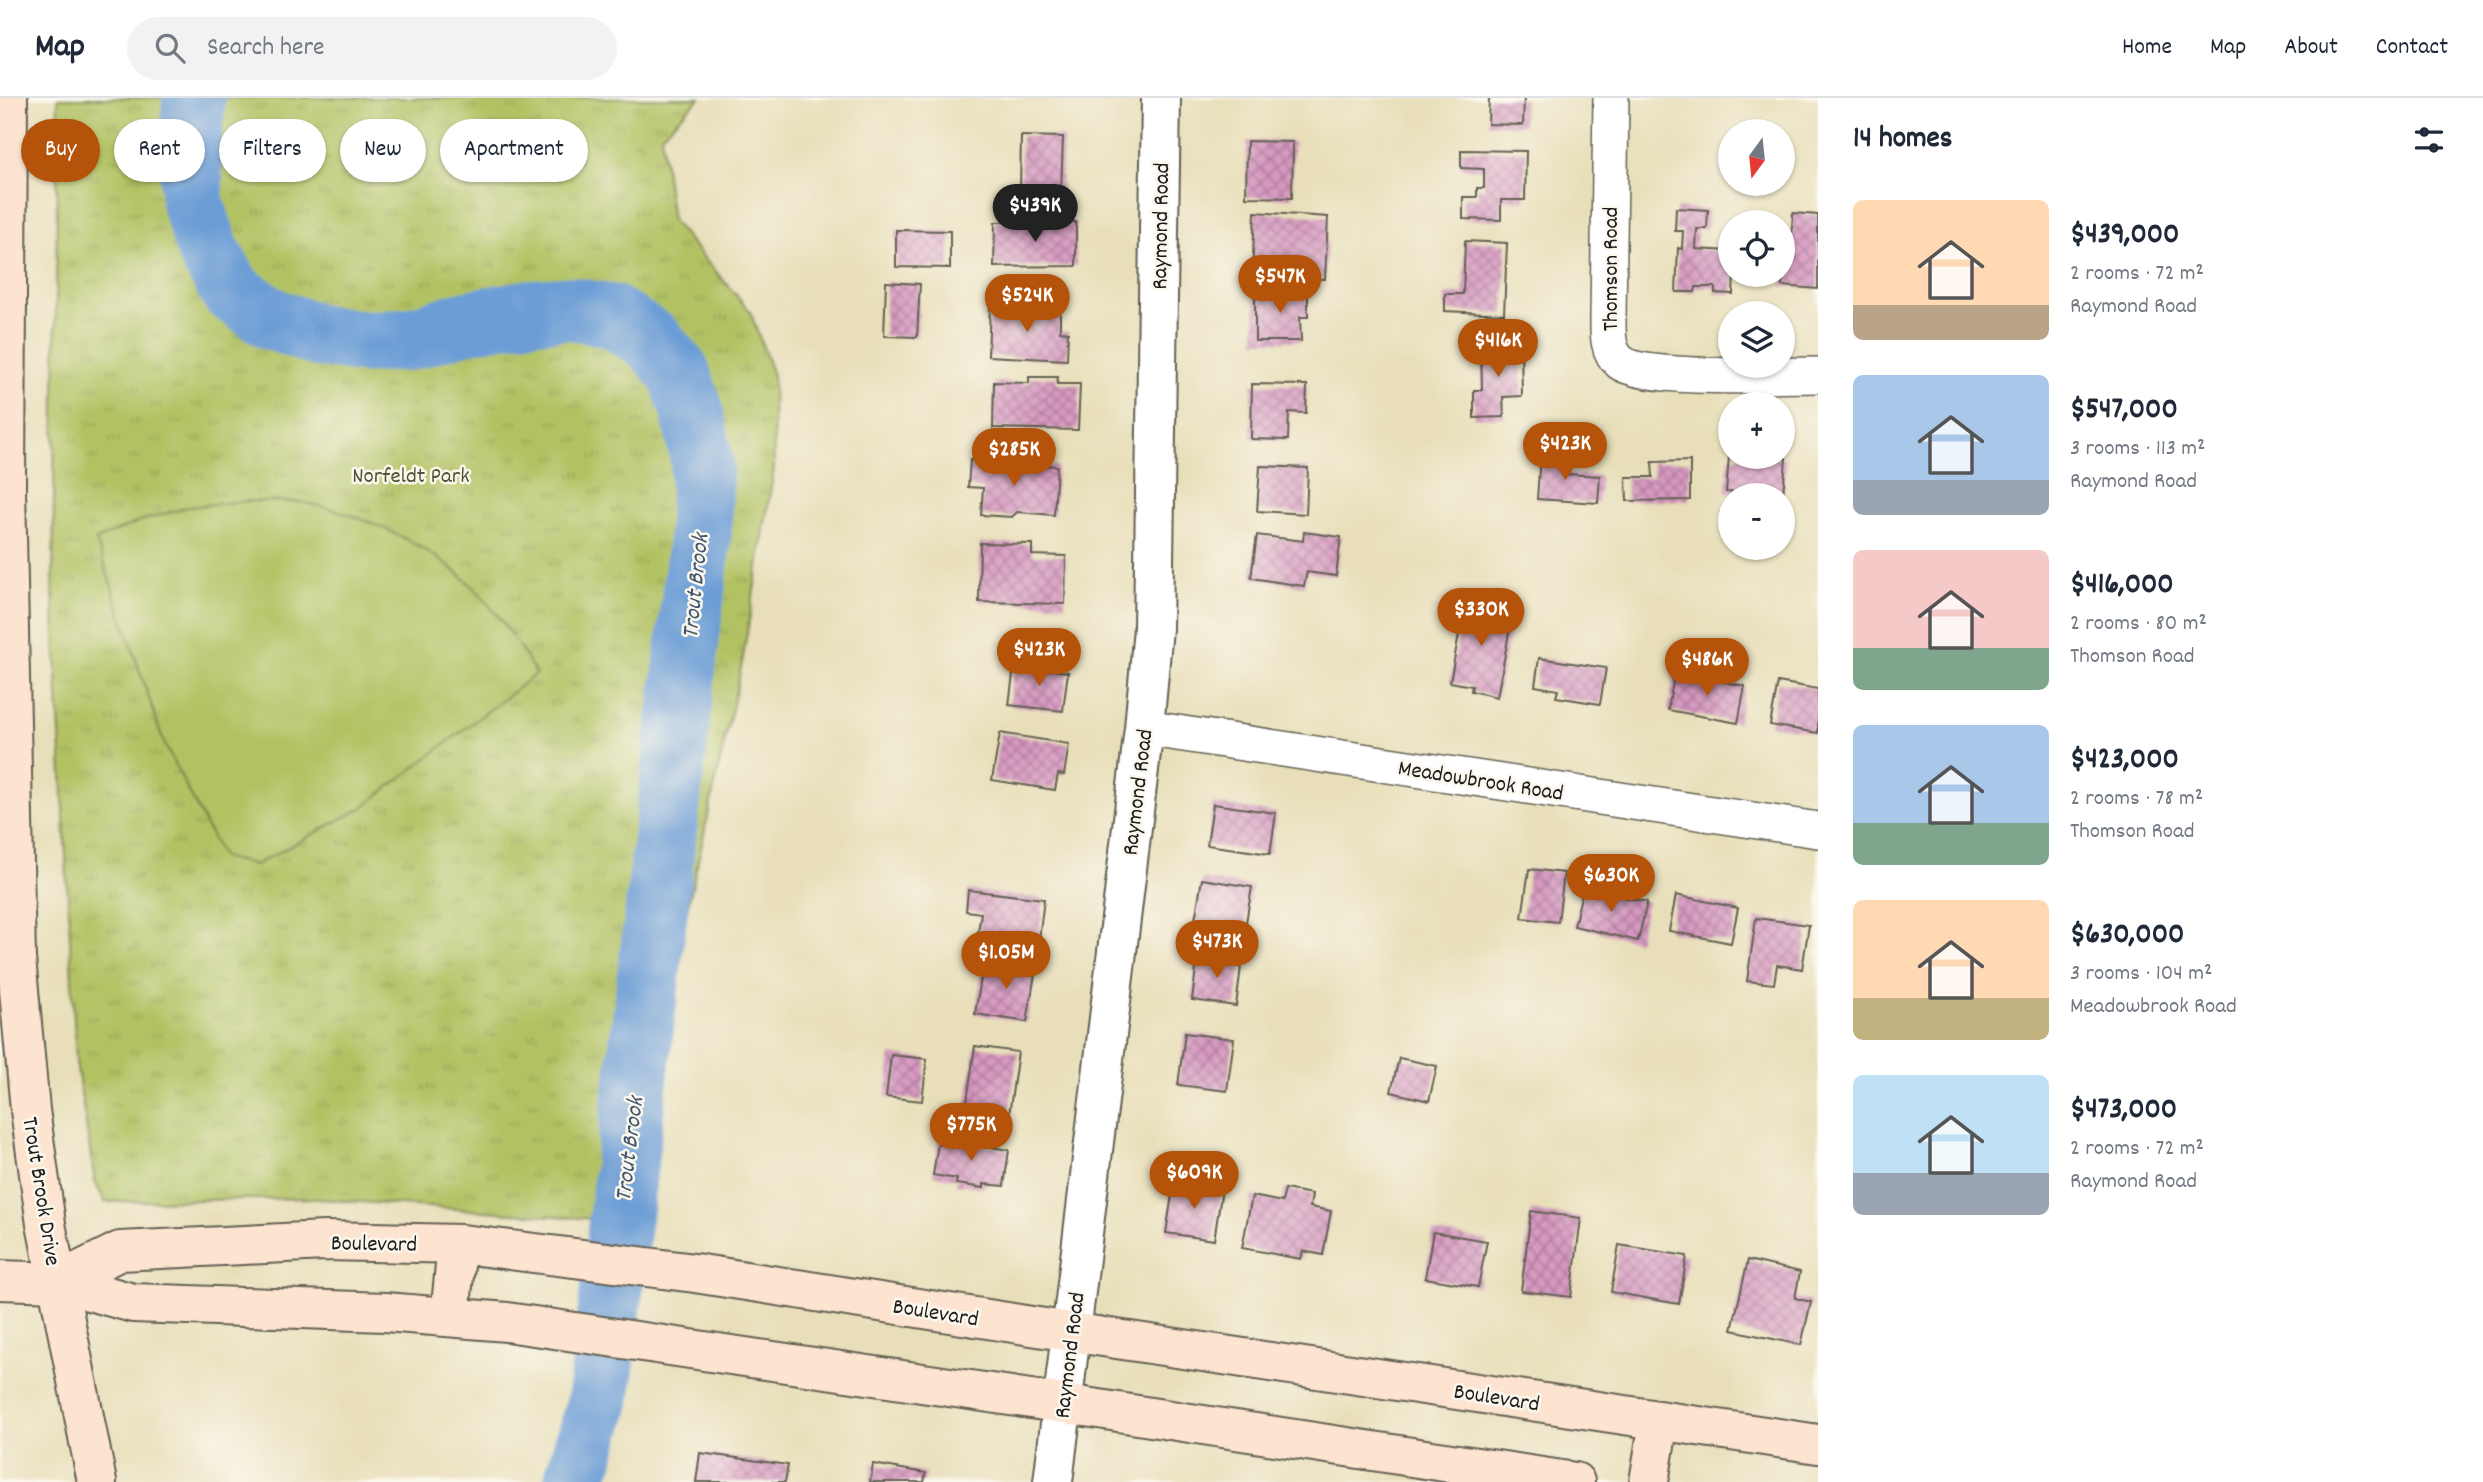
<!DOCTYPE html>
<html lang="en">
<head>
<meta charset="utf-8">
<style>
	:root { --surface:#fff; --page:#f2f2f3; --text:#1f2937; --muted:#747a83; --line:#e0e1e3; --accent:#b45309 }
	body { margin:0; font-family:Dekko,sans-serif; background:var(--page); color:var(--text); height:100vh; display:flex; flex-direction:column; font-size:26px; white-space:nowrap }
	* { box-sizing:border-box; margin:0 }
	p { font-size:23px; color:var(--muted) }
	.icon { flex:none; width:38px; height:38px; fill:none; stroke:currentColor; stroke-width:2; stroke-linecap:round; stroke-linejoin:round }
	.map { position:relative; flex:1; overflow:hidden }
	.side { display:flex; flex-direction:column; background:var(--surface); width:665px }
	.side>* { flex:none }
	.top-card { position:absolute; left:21px; top:21px; width:665px; height:63px; display:flex; gap:14px }
	.needle { width:46px; rotate:195deg }
	.fabs { position:absolute; left:1718px; top:21px; display:grid; gap:14px }
	.fabs a { display:grid; place-items:center; width:77px; height:77px; border-radius:50%; background:var(--surface); box-shadow:0 2px 5px #0004; font-size:35px }
	.price { position:absolute; translate:-50% -60px; padding:0 16px; border-radius:24px; background:var(--accent); color:#fff; font-size:23px; line-height:46px; filter:drop-shadow(0 2px 4px #0008) }
	.price::after { content:''; position:absolute; left:50%; top:42px; width:21px; height:16px; margin-left:-10px; background:inherit; clip-path:polygon(0 0,100% 0,50% 100%) }
	.price.on { background:#222; color:#fff }
	ul { padding:0; list-style:none }
	li { display:flex; align-items:center; gap:21px; height:175px; padding:0 35px }
	li span { display:grid; place-items:center; flex:none; width:196px; height:140px; border-radius:10px; color:#555 }
	li>.icon { margin-inline-start:auto }
	span .icon { width:84px; height:84px; fill:#fffc; stroke-width:1 }
	li b { font-size:30px }
	h2 { display:flex; justify-content:space-between; align-items:center; height:84px; padding:0 35px; font-size:30px }
	.tag { padding:0 24px; border-radius:32px; background:var(--surface); box-shadow:0 2px 5px #0004; font-size:24px; line-height:63px }
	.tag.on { background:var(--accent); color:#fff }
	header { display:flex; align-items:center; gap:42px; box-sizing:border-box; height:98px; padding:0 35px; background:var(--surface); border-bottom:2px solid var(--line) }
	header strong { font-size:33px }
	nav { display:flex; gap:38px; margin-inline-start:auto; font-size:24px }
	.search { width:490px; height:63px; background:var(--page); display:flex; align-items:center; gap:18px; box-sizing:border-box; padding:0 24px; border-radius:38px; color:var(--muted); font-size:26px }
	main { display:flex; flex:1; min-height:0 }
	.map>svg:first-child { display:block }
</style>
</head>
<body>
<header>
<strong>Map</strong>
<div class="search"><svg class="icon" aria-label="search" viewBox="0 0 24 24"><circle cx="10" cy="10" r="6"/><path d="M15 15l6 6"/></svg>Search here</div>
<nav><a>Home</a><a>Map</a><a>About</a><a>Contact</a></nav>
</header>
<main>
<div class="map">
<svg width="1818" height="1384" viewBox="0 0 1818 1384">
	<defs>
		<pattern id="grass-tufts" width="24" height="20" patternUnits="userSpaceOnUse" patternTransform="scale(1.75)"><rect width="24" height="20" fill="#b2c264"/><path d="M3 7l-1-3M5 7V3M7 7l1-3M15 17l-1-3M17 17v-4M19 17l1-3" fill="none" stroke="#98a656"/></pattern>
		<pattern id="building-cross-hatch" width="8" height="8" patternUnits="userSpaceOnUse" patternTransform="scale(1.75)"><rect width="8" height="8" fill="#d799c1"/><path d="M0 0l8 8M0 8l8-8" fill="none" stroke="#ae7c9c"/></pattern>
	</defs>
	<rect width="100%" height="100%" fill="#fbf7ec"/>
	<filter id="ink" filterUnits="userSpaceOnUse"><feTurbulence type="fractalNoise" baseFrequency=".0143" numOctaves="2"/><feDisplacementMap in="SourceGraphic" scale="14" xChannelSelector="R" yChannelSelector="G"/><feConvolveMatrix kernelMatrix="1 2 1 2 8 2 1 2 1" color-interpolation-filters="sRGB"/></filter>
	<filter id="wash" filterUnits="userSpaceOnUse"><feTurbulence type="fractalNoise" baseFrequency=".00686" numOctaves="4" result="noise"/><feDisplacementMap in="SourceGraphic" scale="28" xChannelSelector="R" yChannelSelector="G"/><feGaussianBlur stdDeviation="1.57" result="paint"/><feColorMatrix in="noise" values="0 0 0 0 0 0 0 0 0 0 0 0 0 0 0 0 0 1.4 0 .05"/><feComposite in="paint" operator="in"/></filter>
	<g filter="url(#wash)">
		<rect width="100%" height="100%" fill="#e8dfba"/>
		<polygon fill="url(#grass-tufts)" stroke="#676f40" stroke-width="2" points="58,0 700,0 661,37 672,123 750,213 773,277 774,371 742,565 677,857 650,1125 306,1100 105,1104 95,1084 76,964 53,494"/>
		<path fill="#b2c264" stroke="#676f40" stroke-width="2" d="M247 403C266 404 287 402 306 405 360 415 434 449 473 489 498 515 518 545 536 576L362 710 255 767 222 759 164 645 96 442 140 423 188 409Z"/>
		<g fill="none" stroke-linecap="round" stroke-linejoin="round">
			<polyline stroke="#6c9dd6" stroke-width="63" points="194,0 190,46 192,103 208,152 232,194 272,221 316,237 365,244 410,241 465,224 528,213 570,210 612,218 652,243 678,273 692,312 702,365 700,439 599,1300 575,1384"/>
		</g>
		<g id="blocks">
			<g fill="url(#building-cross-hatch)">
				<polygon points="1489,0 1524,0 1523,27 1488,26"/>
				<polygon points="1021,38 1063,39 1061,95 1020,93"/>
				<polygon points="1247,43 1293,44 1292,100 1246,99"/>
				<polygon points="1461,52 1526,53 1525,102 1501,102 1501,122 1463,121 1463,99 1477,99 1477,90 1484,90 1484,71 1461,70"/>
				<polygon points="1676,110 1708,112 1707,131 1697,131 1696,151 1731,153 1731,177 1734,177 1733,196 1715,195 1715,189 1696,189 1695,194 1676,194 1678,150 1682,151 1683,133 1675,133"/>
				<polygon points="1255,114 1328,119 1325,181 1252,178"/>
				<polygon points="1793,115 1818,117 1818,191 1782,188 1786,143 1791,144"/>
				<polygon points="995,124 1076,124 1076,168 994,169"/>
				<polygon points="896,132 950,133 950,170 896,169"/>
				<polygon points="1465,143 1507,145 1504,216 1445,213 1445,196 1463,196"/>
				<polygon points="886,184 920,186 917,239 884,238"/>
				<polygon points="1255,193 1308,193 1308,219 1300,219 1301,243 1255,243"/>
				<polygon points="990,209 1060,212 1060,233 1068,234 1067,262 988,258"/>
				<polygon points="1521,246 1522,298 1503,299 1504,319 1474,320 1474,292 1482,292 1481,247"/>
				<polygon points="1029,279 1058,279 1057,286 1080,286 1078,332 993,330 994,284 1029,285"/>
				<polygon points="1252,286 1307,287 1306,315 1289,314 1288,342 1251,341"/>
				<polygon points="1540,357 1568,359 1566,376 1600,378 1598,405 1537,401"/>
				<polygon points="1729,359 1786,360 1783,397 1726,394"/>
				<polygon points="970,362 1057,368 1054,417 1017,414 1012,419 981,417 983,390 968,389"/>
				<polygon points="1690,363 1690,402 1627,403 1626,379 1653,379 1652,364"/>
				<polygon points="1260,368 1308,370 1306,416 1257,413"/>
				<polygon points="1304,434 1341,439 1336,478 1307,474 1304,488 1251,480 1257,437 1303,443"/>
				<polygon points="980,445 1032,446 1032,457 1066,458 1065,506 979,504"/>
				<polygon points="1467,501 1492,506 1491,516 1512,519 1497,599 1471,593 1472,588 1450,584 1465,504"/>
				<polygon points="1539,560 1606,570 1600,606 1556,599 1558,592 1535,588"/>
				<polygon points="1014,568 1068,574 1063,613 1009,607"/>
				<polygon points="1688,577 1745,588 1738,625 1668,612 1674,578 1687,580"/>
				<polygon points="1778,584 1818,591 1818,635 1770,627"/>
				<polygon points="1000,635 1069,646 1064,677 1058,676 1055,692 992,682"/>
				<polygon points="1213,706 1276,715 1270,756 1207,747"/>
				<polygon points="1529,771 1564,775 1558,824 1522,820"/>
				<polygon points="1202,781 1252,789 1245,830 1195,822"/>
				<polygon points="1583,790 1647,804 1638,843 1574,828"/>
				<polygon points="968,792 1044,801 1039,841 978,834 981,815 966,813"/>
				<polygon points="1676,797 1738,810 1731,845 1669,833"/>
				<polygon points="1756,820 1809,827 1802,871 1777,867 1774,886 1747,883"/>
				<polygon points="1198,855 1242,861 1236,908 1192,902"/>
				<polygon points="984,862 1036,870 1027,924 975,916"/>
				<polygon points="1185,935 1234,941 1227,993 1178,987"/>
				<polygon points="975,948 1018,954 1009,1017 966,1011"/>
				<polygon points="891,957 927,961 922,1003 886,999"/>
				<polygon points="1399,960 1437,968 1429,1003 1391,994"/>
				<polygon points="939,1039 985,1044 985,1048 1009,1052 1004,1088 984,1086 984,1090 956,1086 957,1081 933,1077"/>
				<polygon points="1174,1084 1222,1091 1214,1142 1166,1135"/>
				<polygon points="1285,1091 1312,1096 1310,1109 1331,1113 1323,1157 1303,1153 1301,1161 1242,1150 1252,1098 1282,1104"/>
				<polygon points="1531,1113 1581,1120 1571,1199 1521,1193"/>
				<polygon points="1433,1134 1487,1143 1478,1189 1425,1180"/>
				<polygon points="1619,1147 1687,1158 1679,1206 1611,1194"/>
				<polygon points="1748,1162 1800,1174 1795,1200 1811,1204 1801,1247 1732,1232"/>
				<polygon points="700,1355 788,1367 785,1384 696,1384"/>
				<polygon points="873,1366 926,1375 924,1384 870,1384"/>
			</g>
		</g>
	</g>
	<g filter="url(#ink)">
		<use href="#blocks" fill-opacity="0" stroke="#636053" stroke-width="2"/>
		<g fill="none" stroke-linecap="round" stroke-linejoin="round">
			<g stroke="#636053" stroke-width="38">
				<g id="minor">
					<path d="M1611 0 1608 219C1608 235 1607 253 1620 264 1644 283 1781 277 1818 277"/>
					<polyline points="1144,630 1818,732"/>
				</g>
			</g>
			<g stroke="#636053" stroke-width="42">
				<polyline id="tertiary" points="1053,1384 1144,630 1153,530 1161,0"/>
			</g>
			<g stroke="#636053" stroke-width="42">
				<g id="secondary">
					<polyline points="8,0 6,391 16,860 30,1012 46,1126 97,1384"/>
					<polyline points="0,1182 57,1184 133,1205 385,1214 507,1224 1092,1310 1575,1384"/>
					<polyline points="57,1184 120,1153 325,1143 462,1146 695,1175 1070,1234 1818,1346"/>
					<polyline points="450,1219 457,1146"/>
					<polyline points="1649,1384 1659,1323"/>
				</g>
			</g>
			<use href="#minor" stroke="#fff" stroke-width="35"/>
			<use href="#tertiary" stroke="#fff" stroke-width="38"/>
			<use href="#secondary" stroke="#fde4d1" stroke-width="38"/>
		</g>
	</g>
	<g text-anchor="middle" stroke-width="5" stroke-linejoin="round" paint-order="stroke">
		<g font-size="23" fill="#1c1c1c" stroke="#fbf7ec">
			<text transform="translate(1159 128) rotate(-89)" y="8">Raymond Road</text>
			<text transform="translate(1609 171) rotate(-90)" y="8">Thomson Road</text>
			<text transform="translate(1481 681) rotate(9)" y="8">Meadowbrook Road</text>
			<text transform="translate(1136 694) rotate(-83)" y="8">Raymond Road</text>
			<text transform="translate(43 1093) rotate(81)" y="8">Trout Brook Drive</text>
			<text transform="translate(374 1144) rotate(1)" y="8">Boulevard</text>
			<text transform="translate(936 1213) rotate(9)" y="8">Boulevard</text>
			<text transform="translate(1068 1257) rotate(-83)" y="8">Raymond Road</text>
			<text transform="translate(1497 1298) rotate(9)" y="8">Boulevard</text>
		</g>
		<g font-size="23" fill="#505635" stroke="#fbf7ec">
			<text x="411" y="384">Norfeldt Park</text>
		</g>
		<g font-size="24" font-style="italic" fill="#405670" stroke="#fbf7ec">
			<text transform="translate(694 488) rotate(-84)" y="8">Trout Brook</text>
			<text transform="translate(628 1051) rotate(-83)" y="8">Trout Brook</text>
		</g>
	</g>
</svg>
<div class="fabs">
<a><svg class="needle" viewBox="-14 -14 28 28"><path d="M0-13l5 13h-10z" fill="#e53935"/><path d="M0 13l5-13h-10z" fill="#747a83"/></svg></a>
<a><svg class="icon" aria-label="locate" viewBox="0 0 24 24"><circle cx="12" cy="12" r="6"/><path d="M12 2v4M12 18v4M2 12h4M18 12h4"/></svg></a>
<a><svg class="icon" aria-label="layers" viewBox="0 0 24 24"><path d="M12 4l9 5-9 5-9-5zM3 14l9 5 9-5"/></svg></a>
<a>+</a>
<a>−</a>
</div>
<b class="price on" style="left:1035px;top:146px">$439K</b>
<b class="price" style="left:1280px;top:217px">$547K</b>
<b class="price" style="left:1027px;top:236px">$524K</b>
<b class="price" style="left:1498px;top:281px">$416K</b>
<b class="price" style="left:1565px;top:384px">$423K</b>
<b class="price" style="left:1014px;top:390px">$285K</b>
<b class="price" style="left:1481px;top:550px">$330K</b>
<b class="price" style="left:1039px;top:590px">$423K</b>
<b class="price" style="left:1707px;top:600px">$486K</b>
<b class="price" style="left:1611px;top:816px">$630K</b>
<b class="price" style="left:1217px;top:882px">$473K</b>
<b class="price" style="left:1006px;top:893px">$1.05M</b>
<b class="price" style="left:971px;top:1065px">$775K</b>
<b class="price" style="left:1194px;top:1113px">$609K</b>
<div class="top-card">
<a class="tag on">Buy</a>
<a class="tag">Rent</a>
<a class="tag">Filters</a>
<a class="tag">New</a>
<a class="tag">Apartment</a>
</div>
</div>
<section class="side">
<h2>14 homes<svg class="icon" aria-label="filters" viewBox="0 0 24 24"><path d="M4 7h16M4 17h16"/><circle cx="9" cy="7" r="2"/><circle cx="15" cy="17" r="2"/></svg></h2>
<ul>
<li><span style="background:linear-gradient(#ffd9b3 75%,#b9a48a 0)"><svg class="icon" aria-label="home" viewBox="0 0 24 24"><path d="M3 11l9-7 9 7M6 9v11h12V9"/></svg></span><div><b>$439,000</b><p>2 rooms · 72 m²</p><p>Raymond Road</p></div></li>
<li><span style="background:linear-gradient(#a9c7e8 75%,#9aa5b1 0)"><svg class="icon" aria-label="home" viewBox="0 0 24 24"><path d="M3 11l9-7 9 7M6 9v11h12V9"/></svg></span><div><b>$547,000</b><p>3 rooms · 113 m²</p><p>Raymond Road</p></div></li>
<li><span style="background:linear-gradient(#f6c9c9 70%,#7fa58c 0)"><svg class="icon" aria-label="home" viewBox="0 0 24 24"><path d="M3 11l9-7 9 7M6 9v11h12V9"/></svg></span><div><b>$416,000</b><p>2 rooms · 80 m²</p><p>Thomson Road</p></div></li>
<li><span style="background:linear-gradient(#a9c7e8 70%,#7fa58c 0)"><svg class="icon" aria-label="home" viewBox="0 0 24 24"><path d="M3 11l9-7 9 7M6 9v11h12V9"/></svg></span><div><b>$423,000</b><p>2 rooms · 78 m²</p><p>Thomson Road</p></div></li>
<li><span style="background:linear-gradient(#ffd9b3 70%,#c2b280 0)"><svg class="icon" aria-label="home" viewBox="0 0 24 24"><path d="M3 11l9-7 9 7M6 9v11h12V9"/></svg></span><div><b>$630,000</b><p>3 rooms · 104 m²</p><p>Meadowbrook Road</p></div></li>
<li><span style="background:linear-gradient(#bfe0f5 70%,#9aa5b1 0)"><svg class="icon" aria-label="home" viewBox="0 0 24 24"><path d="M3 11l9-7 9 7M6 9v11h12V9"/></svg></span><div><b>$473,000</b><p>2 rooms · 72 m²</p><p>Raymond Road</p></div></li>
</ul>
</section>
</main>
</body>
</html>
